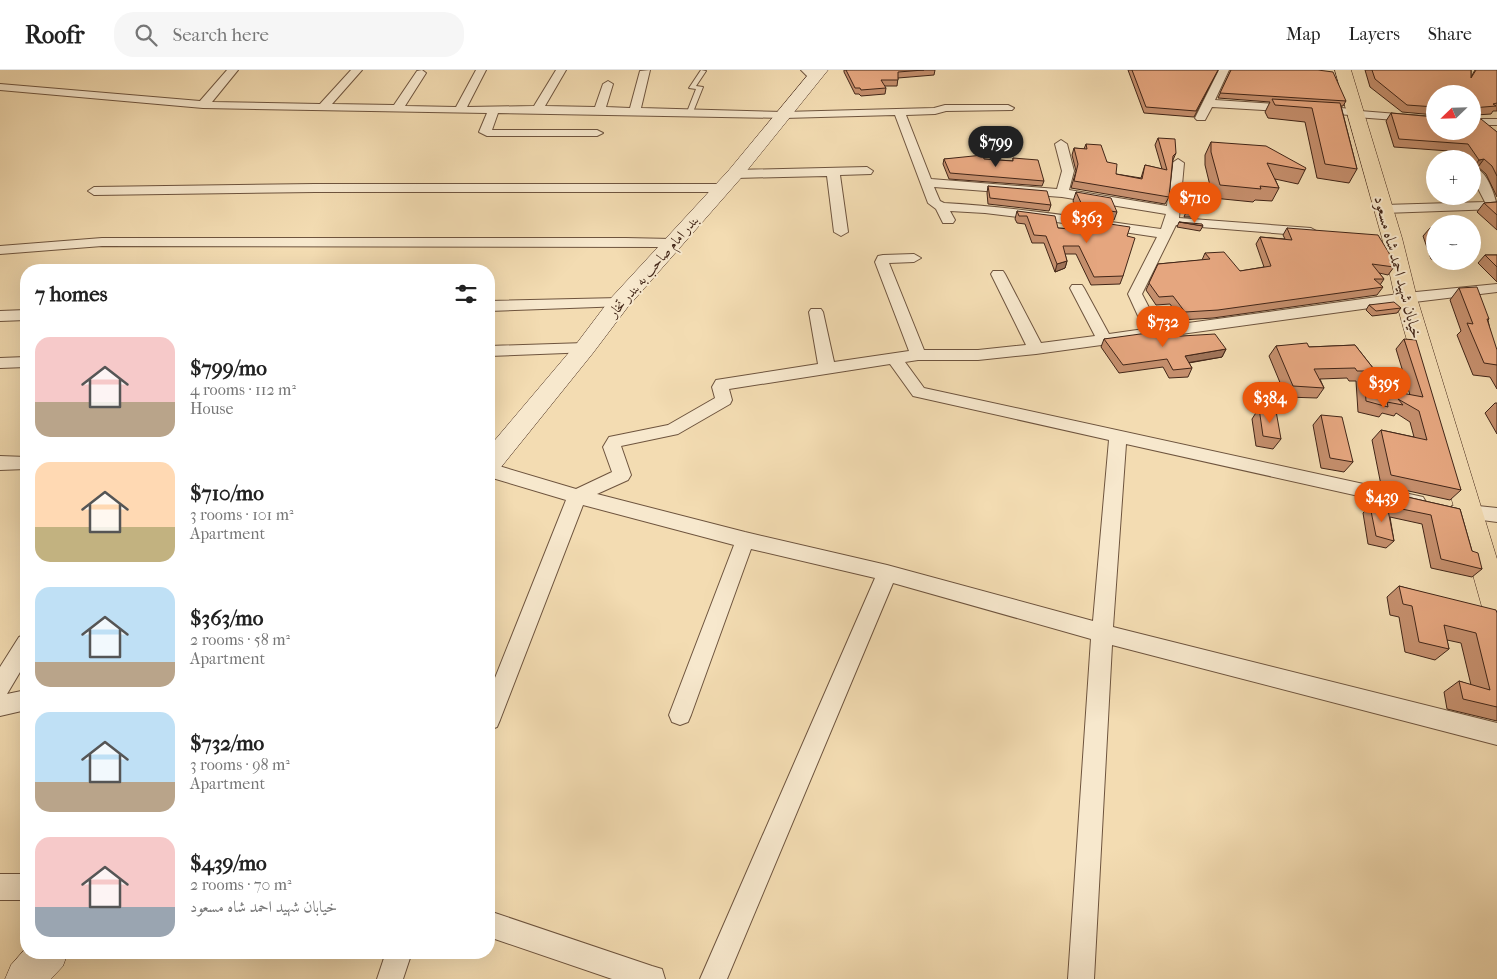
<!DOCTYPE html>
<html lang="en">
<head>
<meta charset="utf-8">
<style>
	:root { --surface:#fff; --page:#f6f6f6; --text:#222; --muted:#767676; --line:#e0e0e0; --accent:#ea580c }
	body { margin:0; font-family:"IM FELL French Canon",Amiri,serif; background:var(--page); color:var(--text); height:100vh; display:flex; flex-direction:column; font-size:19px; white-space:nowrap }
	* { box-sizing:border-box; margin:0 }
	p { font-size:16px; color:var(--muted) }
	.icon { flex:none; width:28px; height:28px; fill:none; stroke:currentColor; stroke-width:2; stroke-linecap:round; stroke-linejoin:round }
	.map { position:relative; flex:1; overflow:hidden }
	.side { position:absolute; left:20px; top:194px; width:475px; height:695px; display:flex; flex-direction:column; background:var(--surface); border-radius:20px; box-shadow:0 5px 20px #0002 }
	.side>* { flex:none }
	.needle { width:32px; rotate:247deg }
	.tools { position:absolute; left:1426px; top:15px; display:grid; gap:10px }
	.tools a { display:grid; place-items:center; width:55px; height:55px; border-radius:50%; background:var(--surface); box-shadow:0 5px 20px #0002; font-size:25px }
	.price { position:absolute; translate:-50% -42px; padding:0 11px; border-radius:18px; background:var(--accent); color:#fff; font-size:16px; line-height:32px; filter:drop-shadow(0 1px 2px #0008) }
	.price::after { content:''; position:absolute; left:50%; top:30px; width:15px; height:11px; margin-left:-8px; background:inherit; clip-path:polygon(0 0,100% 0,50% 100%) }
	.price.on { background:#222; color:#fff }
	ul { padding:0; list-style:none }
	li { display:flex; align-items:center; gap:15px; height:125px; padding:0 15px }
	li span { display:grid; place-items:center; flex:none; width:140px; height:100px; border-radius:15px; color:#555 }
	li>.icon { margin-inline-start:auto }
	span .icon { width:60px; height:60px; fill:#fffc; stroke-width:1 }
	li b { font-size:21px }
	h2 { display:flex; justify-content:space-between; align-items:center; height:60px; padding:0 15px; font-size:21px }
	header { display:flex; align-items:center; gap:30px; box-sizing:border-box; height:70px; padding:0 25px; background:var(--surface); border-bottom:1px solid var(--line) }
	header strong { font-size:24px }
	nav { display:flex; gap:28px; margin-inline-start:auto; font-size:18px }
	.search { width:350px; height:45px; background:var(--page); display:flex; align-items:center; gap:12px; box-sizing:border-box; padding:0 18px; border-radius:20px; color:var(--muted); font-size:19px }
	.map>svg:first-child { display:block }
</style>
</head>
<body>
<header>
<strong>Roofr</strong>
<div class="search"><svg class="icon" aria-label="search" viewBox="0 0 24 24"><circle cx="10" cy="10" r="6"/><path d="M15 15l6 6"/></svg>Search here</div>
<nav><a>Map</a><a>Layers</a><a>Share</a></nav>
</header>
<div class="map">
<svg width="1497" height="909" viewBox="0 0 1497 909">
	<rect width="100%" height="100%" fill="#f3dcb2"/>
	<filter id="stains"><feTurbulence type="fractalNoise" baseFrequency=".004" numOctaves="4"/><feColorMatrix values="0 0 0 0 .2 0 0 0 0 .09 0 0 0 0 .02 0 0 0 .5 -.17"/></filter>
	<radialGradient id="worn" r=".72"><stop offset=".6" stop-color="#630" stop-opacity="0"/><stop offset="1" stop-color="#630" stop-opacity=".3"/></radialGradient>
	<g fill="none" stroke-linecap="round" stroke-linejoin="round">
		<g stroke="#6e543e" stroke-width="2">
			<polygon id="service" points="701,0 706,1 696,16 703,17 693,42 688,43 687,42 696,19 689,18"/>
		</g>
		<g stroke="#6e543e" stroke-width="2">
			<g id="minor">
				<path d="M227 0H238L212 32 320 34 351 0H362L332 34 394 35 417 1 422 0 426 3 405 36 456 37 476 0H486L467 37 534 36 556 0H566L545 36 595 37 603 14 608 11 613 14 606 37 630 38 640 1 650 0 641 38 784 42 934 38 945 35H1008L1014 38 1012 40 946 41 935 44 906 45 931 109 1057 119 1062 101 1055 74 1061 70 1067 74 1074 101 1069 120 1167 136 1172 93 1178 89 1184 93 1179 148 1311 158 1318 162 1311 166 1176 155 1142 224 1159 257 1406 223 1497 214V222L1406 233 1036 284 978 290H918L905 292 924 318 1423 427 1426 432 1423 437 1417 439 1126 374 1113 557 1497 653V675L1112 575 1094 909H1068L1091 569 893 513 727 909H700L875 508 751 479 691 645 688 652 680 655 672 652 669 645 734 475 583 435 500 650 497 657 489 660V623L566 430 489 407V393L576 419 612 402 603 377 609 367 668 355 715 328 712 317 716 310 818 294 809 242 811 239H821L823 242 834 292 909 281 875 192 878 186 883 185 914 184 921 188 914 192 889 193 924 280H978L1026 275 991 204 993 201H1003L1005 204 1041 273 1095 266 1070 218 1072 215H1082L1084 218 1109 264 1144 259 1128 224 1157 167 1043 150 985 143 950 141 955 150 953 153H943L936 139 928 133 895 45 784 48 498 43 492 60H597L603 63 597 66H487L479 62 487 43 203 38 0 20V14L200 31ZM934 117 1062 127 1166 144 1161 159C1089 149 1017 137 944 133L940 131ZM890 294 913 326 1109 370 1093 551 887 495 745 462 597 424 628 410 631 405 621 376 678 364 730 334 732 330 729 319Z"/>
				<polygon points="801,0 812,0 818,6 813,9 809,8"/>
				<polygon points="1219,0 1229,0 1215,30 1355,39 1360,41 1435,47 1435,53 1356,47 1351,45 1212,37 1205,50 1197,50 1195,48"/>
				<rect x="1472" y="49" width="25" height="6"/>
				<polygon points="867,97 873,101 871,104 840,105 848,162 841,166 834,162 827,106 735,108 729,104 735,100"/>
				<path d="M1477 99C1487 102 1497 129 1497 139L1384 143 1377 139 1384 135 1485 132 1472 107V101Z"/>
				<polygon points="315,114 721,114 727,118 721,122 315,122 94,125 88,121 94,117"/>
				<polygon points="102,168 626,168 672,169 679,173 672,177 102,176 0,184 0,176"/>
				<polygon points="619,228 624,230 626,233 624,236 489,241 489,231"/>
				<polygon points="26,240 26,250 0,251 0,241"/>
				<polygon points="585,273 591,274 593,278 591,282 489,286 489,276"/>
				<polygon points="26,287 26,297 0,298 0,288"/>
				<polygon points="0,386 26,387 26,399 0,400"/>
				<polygon points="1459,434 1497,438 1497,452 1452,446 1450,441 1452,436"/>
				<polygon points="26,564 26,592 7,624 26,620 26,640 0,646 0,597 19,567"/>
				<rect x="0" y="804" width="26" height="26"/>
				<polygon points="489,841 652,896 662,899 665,909 612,909 489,867"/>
				<polygon points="386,882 412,882 403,909 377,909"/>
			</g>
		</g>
		<g stroke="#422618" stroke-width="1">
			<g id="secondary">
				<polygon points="812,0 828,0 741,108 627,238 593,283 498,401 489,404 489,377 577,273 611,228 729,100"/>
				<polygon points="26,878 26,882 68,882 63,896 51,909 5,909 11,895"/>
			</g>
		</g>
		<g stroke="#422618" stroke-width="1">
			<polygon id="primary" points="1335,0 1351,0 1402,168 1417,228 1497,489 1497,550 1487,546 1482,537 1395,228 1382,168"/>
		</g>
		<use href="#service" fill="#f7e8cd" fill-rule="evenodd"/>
		<use href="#minor" fill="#f7e8cd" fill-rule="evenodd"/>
		<use href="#secondary" fill="#f7e8cd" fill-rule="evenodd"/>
		<use href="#primary" fill="#f3dcb2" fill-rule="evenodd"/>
	</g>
	<g fill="#c58f6d" stroke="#422618">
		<polygon points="844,0 935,0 934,5 898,8 897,16 884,16 886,18 885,24 861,26 859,24 855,24 844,2"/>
		<polygon points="1128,0 1218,0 1194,47 1144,43"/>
		<polygon points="1231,0 1346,31 1343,36 1341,36 1357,99 1349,113 1317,108 1305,52 1268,48 1265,42 1270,32 1218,28"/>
		<polygon points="1365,0 1471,0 1471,7 1475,0 1497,0 1497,41 1493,41 1491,44 1476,45 1476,48 1497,62 1497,127 1486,104 1478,97 1473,98 1472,97 1472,89 1467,89 1463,82 1394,77 1386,51 1391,43 1472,61 1472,24 1435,24 1435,45 1402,42 1370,17"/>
		<polygon points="1158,68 1176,83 1173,90 1169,127 1165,134 1071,118 1076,101 1072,85 1074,78 1084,79 1086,74 1107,92 1116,104 1141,108 1145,95 1162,99 1155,75"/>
		<polygon points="1211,72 1305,100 1298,114 1275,109 1279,118 1272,131 1255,130 1253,132 1213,128 1205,95 1205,85"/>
		<polygon points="1013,88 1044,111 1042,116 949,109 943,94 944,89 984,89 1013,91"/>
		<polygon points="1186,115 1198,142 1196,147 1184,147 1186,142 1182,141 1183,120"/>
		<polygon points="988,116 1051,135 1049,141 988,134 987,123"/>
		<polygon points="1076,122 1117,142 1114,150 1080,146 1073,131"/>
		<polygon points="1497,132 1497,160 1477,142 1484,133"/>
		<polygon points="1017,141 1058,158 1088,160 1087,158 1090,151 1127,166 1123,206 1120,214 1091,215 1076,184 1065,184 1067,191 1065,198 1055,202 1044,173 1032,173 1025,154 1017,153 1015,149"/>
		<polygon points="1179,152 1203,156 1200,161 1177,157"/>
		<polygon points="1287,158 1394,197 1388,205 1379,203 1384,209 1380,215 1383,217 1377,225 1213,248 1181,250 1170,234 1156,235 1146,220 1158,194 1202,190 1205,183 1240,201 1264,197 1256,174 1260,167 1285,169 1283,165"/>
		<polygon points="1430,158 1435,158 1435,190 1431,189 1423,166"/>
		<polygon points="1485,185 1497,185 1497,212 1478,193"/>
		<polygon points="1459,218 1489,249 1488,250 1497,295 1497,319 1490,307 1473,305 1457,265 1461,261 1450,230"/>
		<polygon points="1369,235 1401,238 1397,243 1372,246 1366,240"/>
		<polygon points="1165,267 1226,279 1222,287 1189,293 1192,298 1188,307 1169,308 1163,297 1119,303 1101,277 1104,269"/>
		<polygon points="1404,269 1461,420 1450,430 1381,415 1372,370 1381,360 1414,367 1410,352 1396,343 1394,346 1382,343 1379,347 1358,342 1356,311 1349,311 1347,308 1320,309 1324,318 1317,328 1286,327 1269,286 1276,276 1309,277 1355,275 1391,321 1410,325 1396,279"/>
		<polygon points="1495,333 1497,333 1497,364 1485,343"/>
		<polygon points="1259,338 1281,369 1273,379 1256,376 1252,349"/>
		<polygon points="1321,345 1353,392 1344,402 1321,398 1313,355"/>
		<polygon points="1394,424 1460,439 1472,481 1482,499 1472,507 1431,498 1422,454 1390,447 1394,471 1386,478 1368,474 1363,443 1370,436 1386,439 1385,433"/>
		<polygon points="1399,516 1497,543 1497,651 1447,639 1444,622 1459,611 1471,615 1461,573 1447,570 1449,579 1435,590 1405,582 1399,547 1390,545 1387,527"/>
	</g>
	<g fill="#a07459" stroke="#422618">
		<polygon points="1484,89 1478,97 1473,98 1479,90"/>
		<polygon points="1067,191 1065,198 1055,202 1057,194"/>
		<polygon points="1226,279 1222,287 1180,294 1185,286"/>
	</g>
	<g fill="#e5a67f" stroke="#422618">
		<polygon points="846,0 924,0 898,2 898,10 881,10 886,18 861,20 860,18 855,18"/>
		<polygon points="1132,0 1218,0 1196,41 1146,37"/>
		<polygon points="1231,0 1318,0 1333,2 1346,31 1220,23"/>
		<polygon points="1372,0 1471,0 1471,8 1476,0 1497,0 1497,33 1493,34 1496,36 1472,38 1472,24 1435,24 1435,37 1407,35 1375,9"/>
		<polygon points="1272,29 1340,33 1357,99 1325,94 1312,38 1275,35"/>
		<polygon points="1472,42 1476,44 1476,48 1481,49 1497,62 1497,106 1492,96 1484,89 1479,90 1468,74 1399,69 1391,43 1435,47 1435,61 1472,61"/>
		<polygon points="1158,68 1175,69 1176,83 1173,86 1169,127 1074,111 1078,94 1074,78 1087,79 1086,74 1101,75 1107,92 1117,94 1116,104 1142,109 1145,95 1167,100"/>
		<polygon points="1211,72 1266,76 1306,98 1305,100 1267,93 1279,118 1260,116 1261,119 1220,115 1211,82"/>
		<polygon points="983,85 984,89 1013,91 1013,88 1038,90 1044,111 950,103 944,89"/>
		<polygon points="1186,115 1189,115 1198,142 1187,141 1191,137 1184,136"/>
		<polygon points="988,116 1047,121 1051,135 990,128"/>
		<polygon points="1076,122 1111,128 1117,142 1083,137"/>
		<polygon points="1497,132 1497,145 1484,133"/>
		<polygon points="1017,141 1055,146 1058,158 1094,161 1090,151 1130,157 1127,166 1135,168 1123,206 1094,207 1079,176 1063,176 1067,191 1057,194 1046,166 1034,165 1027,146 1019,146"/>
		<polygon points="1179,152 1202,154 1203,156"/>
		<polygon points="1287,158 1378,165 1389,183 1394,197 1372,194 1384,209 1374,209 1383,217 1218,240 1185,242 1173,226 1159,227 1149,213 1158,194 1210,189 1205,183 1224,182 1240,201 1271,196 1260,167 1292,170"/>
		<polygon points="1430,158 1435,158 1435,173"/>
		<polygon points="1485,185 1497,185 1497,197"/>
		<polygon points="1477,217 1489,249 1487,249 1497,280 1497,295 1484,293 1467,253 1473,254 1459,218"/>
		<polygon points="1394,232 1401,238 1376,241 1369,235"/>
		<polygon points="1162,261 1165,267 1215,264 1226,279 1185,286 1192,298 1173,300 1167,289 1123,295 1104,269"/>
		<polygon points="1404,269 1416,270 1461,420 1391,405 1381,360 1427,370 1419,341 1398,329 1403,335 1387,332 1388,337 1366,331 1364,301 1357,301 1355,298 1314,299 1324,318 1293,316 1276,276 1307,273 1309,277 1355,275 1391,321 1423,327"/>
		<polygon points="1259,338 1276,341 1281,369 1263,366"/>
		<polygon points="1321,345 1342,347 1353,392 1330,388"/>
		<polygon points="1394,424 1460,439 1472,481 1478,483 1482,499 1441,489 1431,445 1397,438"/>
		<polygon points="1370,436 1388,440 1394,471 1376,466"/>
		<polygon points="1399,516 1496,540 1497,543 1497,637 1463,629 1459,611 1490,620 1476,563 1444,555 1449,579 1419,572 1412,536 1403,534"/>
	</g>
	<g text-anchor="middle" stroke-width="4" stroke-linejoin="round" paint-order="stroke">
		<g font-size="14" fill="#422618" stroke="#f7e8cd">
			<text transform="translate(653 196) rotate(-49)" y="5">بندر امام صاحب به بندر تخار</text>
		</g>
		<g font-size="16" fill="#422618" stroke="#f7e8cd">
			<text transform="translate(1399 197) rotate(75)" y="6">خیابان شهید احمد شاه مسعود</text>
		</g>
	</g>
	<rect width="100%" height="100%" filter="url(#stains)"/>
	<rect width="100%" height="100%" fill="url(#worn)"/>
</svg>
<div class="tools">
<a><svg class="needle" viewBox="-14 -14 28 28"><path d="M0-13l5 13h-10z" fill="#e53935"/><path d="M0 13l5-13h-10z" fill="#767676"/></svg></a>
<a>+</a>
<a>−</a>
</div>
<b class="price on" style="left:996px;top:98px">$799</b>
<b class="price" style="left:1195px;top:154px">$710</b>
<b class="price" style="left:1087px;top:174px">$363</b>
<b class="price" style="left:1163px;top:278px">$732</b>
<b class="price" style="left:1384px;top:339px">$395</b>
<b class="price" style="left:1270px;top:354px">$384</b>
<b class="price" style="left:1382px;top:453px">$439</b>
<section class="side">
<h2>7 homes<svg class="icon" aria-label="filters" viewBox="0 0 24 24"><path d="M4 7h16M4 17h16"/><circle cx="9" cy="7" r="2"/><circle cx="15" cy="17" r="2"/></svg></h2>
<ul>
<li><span style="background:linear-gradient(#f6c9c9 65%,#b9a48a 0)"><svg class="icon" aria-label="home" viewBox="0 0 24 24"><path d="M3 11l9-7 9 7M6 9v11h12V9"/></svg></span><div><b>$799/mo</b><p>4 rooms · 112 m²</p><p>House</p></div></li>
<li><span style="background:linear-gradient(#ffd9b3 65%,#c2b280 0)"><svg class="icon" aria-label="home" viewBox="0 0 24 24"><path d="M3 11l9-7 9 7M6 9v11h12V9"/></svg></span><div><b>$710/mo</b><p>3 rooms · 101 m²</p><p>Apartment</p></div></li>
<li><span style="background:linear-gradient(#bfe0f5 75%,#b9a48a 0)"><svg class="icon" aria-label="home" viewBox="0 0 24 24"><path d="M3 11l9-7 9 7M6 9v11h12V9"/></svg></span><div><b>$363/mo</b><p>2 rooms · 58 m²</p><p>Apartment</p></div></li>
<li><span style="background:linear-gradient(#bfe0f5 70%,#b9a48a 0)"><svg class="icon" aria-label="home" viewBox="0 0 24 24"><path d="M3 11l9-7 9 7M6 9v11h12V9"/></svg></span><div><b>$732/mo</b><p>3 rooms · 98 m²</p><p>Apartment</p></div></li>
<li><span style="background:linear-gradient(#f6c9c9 70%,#9aa5b1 0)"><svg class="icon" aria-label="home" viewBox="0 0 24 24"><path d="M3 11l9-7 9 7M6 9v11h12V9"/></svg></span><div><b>$439/mo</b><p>2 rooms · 70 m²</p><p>خیابان شهید احمد شاه مسعود</p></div></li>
</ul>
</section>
</div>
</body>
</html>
